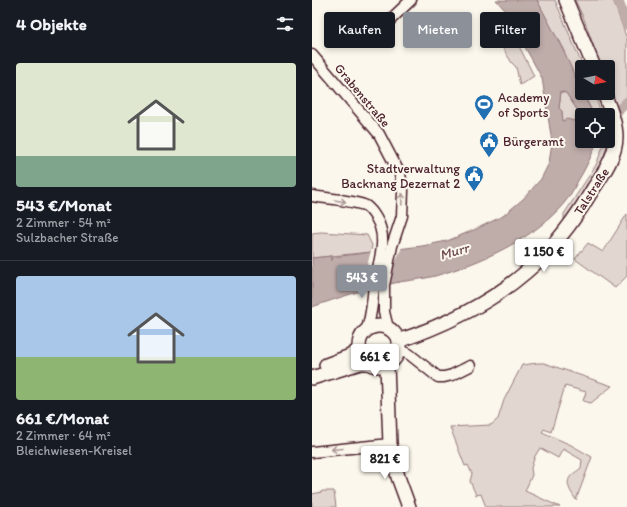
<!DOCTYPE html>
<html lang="de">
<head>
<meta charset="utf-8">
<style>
	:root { --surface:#171b24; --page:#20242c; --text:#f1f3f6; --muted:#9ea1a6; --line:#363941; --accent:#8c9099 }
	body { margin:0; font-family:Itim,sans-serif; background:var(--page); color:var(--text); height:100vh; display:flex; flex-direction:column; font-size:15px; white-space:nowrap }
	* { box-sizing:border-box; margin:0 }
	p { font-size:13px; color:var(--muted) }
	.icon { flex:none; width:22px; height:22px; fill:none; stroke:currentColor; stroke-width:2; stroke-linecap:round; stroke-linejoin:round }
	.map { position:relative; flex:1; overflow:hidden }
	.details { display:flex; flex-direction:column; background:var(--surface); width:312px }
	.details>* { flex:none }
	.banner { position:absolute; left:12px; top:12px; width:243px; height:36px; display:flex; gap:8px }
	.needle { width:26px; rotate:100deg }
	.fabs { position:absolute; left:263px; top:60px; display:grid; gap:8px }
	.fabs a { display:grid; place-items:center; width:40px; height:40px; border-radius:4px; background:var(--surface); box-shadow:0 2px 6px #0003; font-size:20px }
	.price { position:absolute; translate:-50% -34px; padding:0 9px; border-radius:4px; background:#fff; color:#222; font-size:13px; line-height:26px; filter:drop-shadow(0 1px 2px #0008) }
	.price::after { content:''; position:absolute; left:50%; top:24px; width:12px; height:9px; margin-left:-6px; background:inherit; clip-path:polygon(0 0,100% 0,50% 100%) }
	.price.on { background:var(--accent); color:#fff }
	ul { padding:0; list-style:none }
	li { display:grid; align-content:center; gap:8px; height:212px; padding:0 16px }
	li+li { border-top:1px solid var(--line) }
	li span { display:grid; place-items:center; height:124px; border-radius:4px; color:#555 }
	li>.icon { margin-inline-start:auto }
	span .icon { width:72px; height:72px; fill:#fffc; stroke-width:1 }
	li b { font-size:17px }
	h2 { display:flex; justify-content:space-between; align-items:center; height:48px; padding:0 16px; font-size:17px }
	.chip { padding:0 14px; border-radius:4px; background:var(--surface); box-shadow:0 2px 6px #0003; font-size:14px; line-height:36px }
	.chip.on { background:var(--accent); color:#fff }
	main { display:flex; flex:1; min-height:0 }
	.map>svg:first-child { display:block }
</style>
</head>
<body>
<main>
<section class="details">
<h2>4 Objekte<svg class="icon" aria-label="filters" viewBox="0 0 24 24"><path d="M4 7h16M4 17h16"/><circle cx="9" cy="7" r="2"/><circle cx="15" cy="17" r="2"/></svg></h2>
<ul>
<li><span style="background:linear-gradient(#dfe7d0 75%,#7fa58c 0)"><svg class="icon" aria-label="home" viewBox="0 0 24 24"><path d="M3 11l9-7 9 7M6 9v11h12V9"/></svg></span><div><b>543 €/Monat</b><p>2 Zimmer · 54 m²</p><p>Sulzbacher Straße</p></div></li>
<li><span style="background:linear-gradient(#a9c7e8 65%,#8fb573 0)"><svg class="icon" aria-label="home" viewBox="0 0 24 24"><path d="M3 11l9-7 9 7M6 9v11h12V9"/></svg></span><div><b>661 €/Monat</b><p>2 Zimmer · 64 m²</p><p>Bleichwiesen-Kreisel</p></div></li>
</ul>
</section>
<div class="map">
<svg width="315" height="507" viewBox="0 0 315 507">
	<rect width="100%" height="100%" fill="#fbf7ec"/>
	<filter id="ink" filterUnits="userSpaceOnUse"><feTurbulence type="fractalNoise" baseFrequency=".025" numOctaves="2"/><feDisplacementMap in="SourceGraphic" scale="8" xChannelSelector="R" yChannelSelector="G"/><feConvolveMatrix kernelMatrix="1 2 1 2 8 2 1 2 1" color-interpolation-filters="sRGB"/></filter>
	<g filter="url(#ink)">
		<g fill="#e2d7d0" stroke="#967b7e">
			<polygon points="225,0 243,0 271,67 270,67 270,91"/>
			<polygon points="263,0 301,0 315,39 315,96 304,110 296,86 296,67 289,67 272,19"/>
			<polygon points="198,31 209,50 222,76 208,85 204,67 200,63 190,47 188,38"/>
			<polygon points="249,91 254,93 266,111 262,121 251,122 250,118 250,111 247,108"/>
			<polygon points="271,93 282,93 289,113 288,115 282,115"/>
			<path d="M293 141H296C291 171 268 197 252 222V214L284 165Z"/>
			<polygon points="315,214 315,276 303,288 263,259 276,243 291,252"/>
			<polygon points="9,232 55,235 60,245 59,252 0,258 0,233"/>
			<path d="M226 363H232L300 386 279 403 271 401 274 392 253 386 239 432 232 429 230 432 259 445 280 457 264 500C259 492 251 482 261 474 263 472 266 471 269 468L270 460 251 449 246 458 228 448 223 456 219 468 220 475 213 491 248 507H174L169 494 164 495 158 481 160 474 156 465 153 466 138 427 179 425 186 419 192 400 210 365Z"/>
			<polygon points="10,491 22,491 24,507 0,507 0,494 10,492"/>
		</g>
		<path fill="#bfadaa" stroke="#907477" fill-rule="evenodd" d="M184 0H225L252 51 270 93 282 115H270V141H285C281 153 276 163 270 174 264 183 260 194 253 202 223 239 168 263 123 276 109 280 93 280 78 284 52 289 26 298 0 307V258L19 256V261L20 257 110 246 135 241 164 229 191 216 211 199 229 179 237 163 240 142 230 78 192 9ZM249 91 254 93 266 111 262 121 255 119 251 121 250 111 247 108Z"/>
		<polygon fill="#fbf7ec" points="90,247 82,265 79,283 49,291 59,250"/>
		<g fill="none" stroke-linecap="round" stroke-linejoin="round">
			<g stroke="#bfadaa" stroke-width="10">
				<polyline points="306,0 315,25"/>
				<polyline points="296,120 315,102"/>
			</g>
			<g stroke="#4a1f2b" stroke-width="13">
				<g id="minor">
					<polyline points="76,22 99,0"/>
					<polyline points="0,55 67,134 88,174 91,191 90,216 80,246 72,285 72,312 76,328"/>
					<path d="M0 196C12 198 45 201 54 206 58 209 61 213 64 218 77 239 66 263 62 286 60 302 60 316 54 331"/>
					<polyline points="87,350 97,354 126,377 132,377 140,375 158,366"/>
					<polyline points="0,452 78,444"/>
				</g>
			</g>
			<g stroke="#4a1f2b" stroke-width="16">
				<g id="tertiary">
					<polyline points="254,0 282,67"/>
					<circle cx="67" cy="346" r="20"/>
					<path d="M86 341C131 326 178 303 214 272 240 250 264 218 281 189 291 174 304 156 304 137 304 122 297 107 292 93"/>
					<polyline points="14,365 38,356 48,349"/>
					<polyline points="75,365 78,444 86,477 97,507"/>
					<polyline points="0,378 48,363 57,363"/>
				</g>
			</g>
			<use href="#minor" stroke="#fbf7ec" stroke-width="10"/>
			<use href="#tertiary" stroke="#fbf7ec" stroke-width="13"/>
		</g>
		<defs><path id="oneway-shaft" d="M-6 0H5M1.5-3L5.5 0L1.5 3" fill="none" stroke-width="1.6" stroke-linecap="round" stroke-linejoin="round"/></defs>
		<g stroke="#ab9695">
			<use href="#oneway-shaft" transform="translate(90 199) rotate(-88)"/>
			<use href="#oneway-shaft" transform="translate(28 201) rotate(9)"/>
			<use href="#oneway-shaft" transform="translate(25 449) rotate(175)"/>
		</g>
	</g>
	<defs>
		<g id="stadium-pin" transform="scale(1)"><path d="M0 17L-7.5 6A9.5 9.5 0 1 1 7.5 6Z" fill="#1f6fb2" stroke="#fbf7ec"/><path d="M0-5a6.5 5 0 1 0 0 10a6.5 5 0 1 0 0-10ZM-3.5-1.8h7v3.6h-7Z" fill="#fff"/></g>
		<g id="civic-pin" transform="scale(1)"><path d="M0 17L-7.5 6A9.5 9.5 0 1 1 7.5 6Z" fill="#1f6fb2" stroke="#fbf7ec"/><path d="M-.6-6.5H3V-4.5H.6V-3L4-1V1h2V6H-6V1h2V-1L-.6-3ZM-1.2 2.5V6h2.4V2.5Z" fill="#fff"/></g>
	</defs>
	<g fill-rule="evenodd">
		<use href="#stadium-pin" x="172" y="104"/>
		<use href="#civic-pin" x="177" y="141"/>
		<use href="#civic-pin" x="162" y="175"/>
	</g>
	<g text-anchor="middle" stroke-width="4" stroke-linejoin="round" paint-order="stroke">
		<g font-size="13" fill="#4a1f2b" stroke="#fbf7ec">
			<text transform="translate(51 95) rotate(50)" y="5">Grabenstraße</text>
			<text transform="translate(279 191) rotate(-57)" y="5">Talstraße</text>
		</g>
		<g font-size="13" fill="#4a1f2b" stroke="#fbf7ec" text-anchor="start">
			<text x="186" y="102">Academy<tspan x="186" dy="15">of Sports</tspan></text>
			<text x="191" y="146">Bürgeramt</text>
			<text x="148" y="173" text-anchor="end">Stadtverwaltung<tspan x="148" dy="15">Backnang Dezernat 2</tspan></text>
		</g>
		<g font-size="14" font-style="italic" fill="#6d4a51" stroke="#fbf7ec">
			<text transform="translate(142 251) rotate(-16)" y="5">Murr</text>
		</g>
	</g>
</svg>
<div class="fabs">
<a><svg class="needle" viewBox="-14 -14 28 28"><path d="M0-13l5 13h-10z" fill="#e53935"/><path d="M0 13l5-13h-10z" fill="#9ea1a6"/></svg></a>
<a><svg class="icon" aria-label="locate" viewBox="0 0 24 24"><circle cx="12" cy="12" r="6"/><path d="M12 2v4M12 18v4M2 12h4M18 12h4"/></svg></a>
</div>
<b class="price" style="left:232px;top:273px">1 150 €</b>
<b class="price on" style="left:50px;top:299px">543 €</b>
<b class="price" style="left:63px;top:378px">661 €</b>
<b class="price" style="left:73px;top:480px">821 €</b>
<div class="banner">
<a class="chip">Kaufen</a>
<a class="chip on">Mieten</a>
<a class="chip">Filter</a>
</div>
</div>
</main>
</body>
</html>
